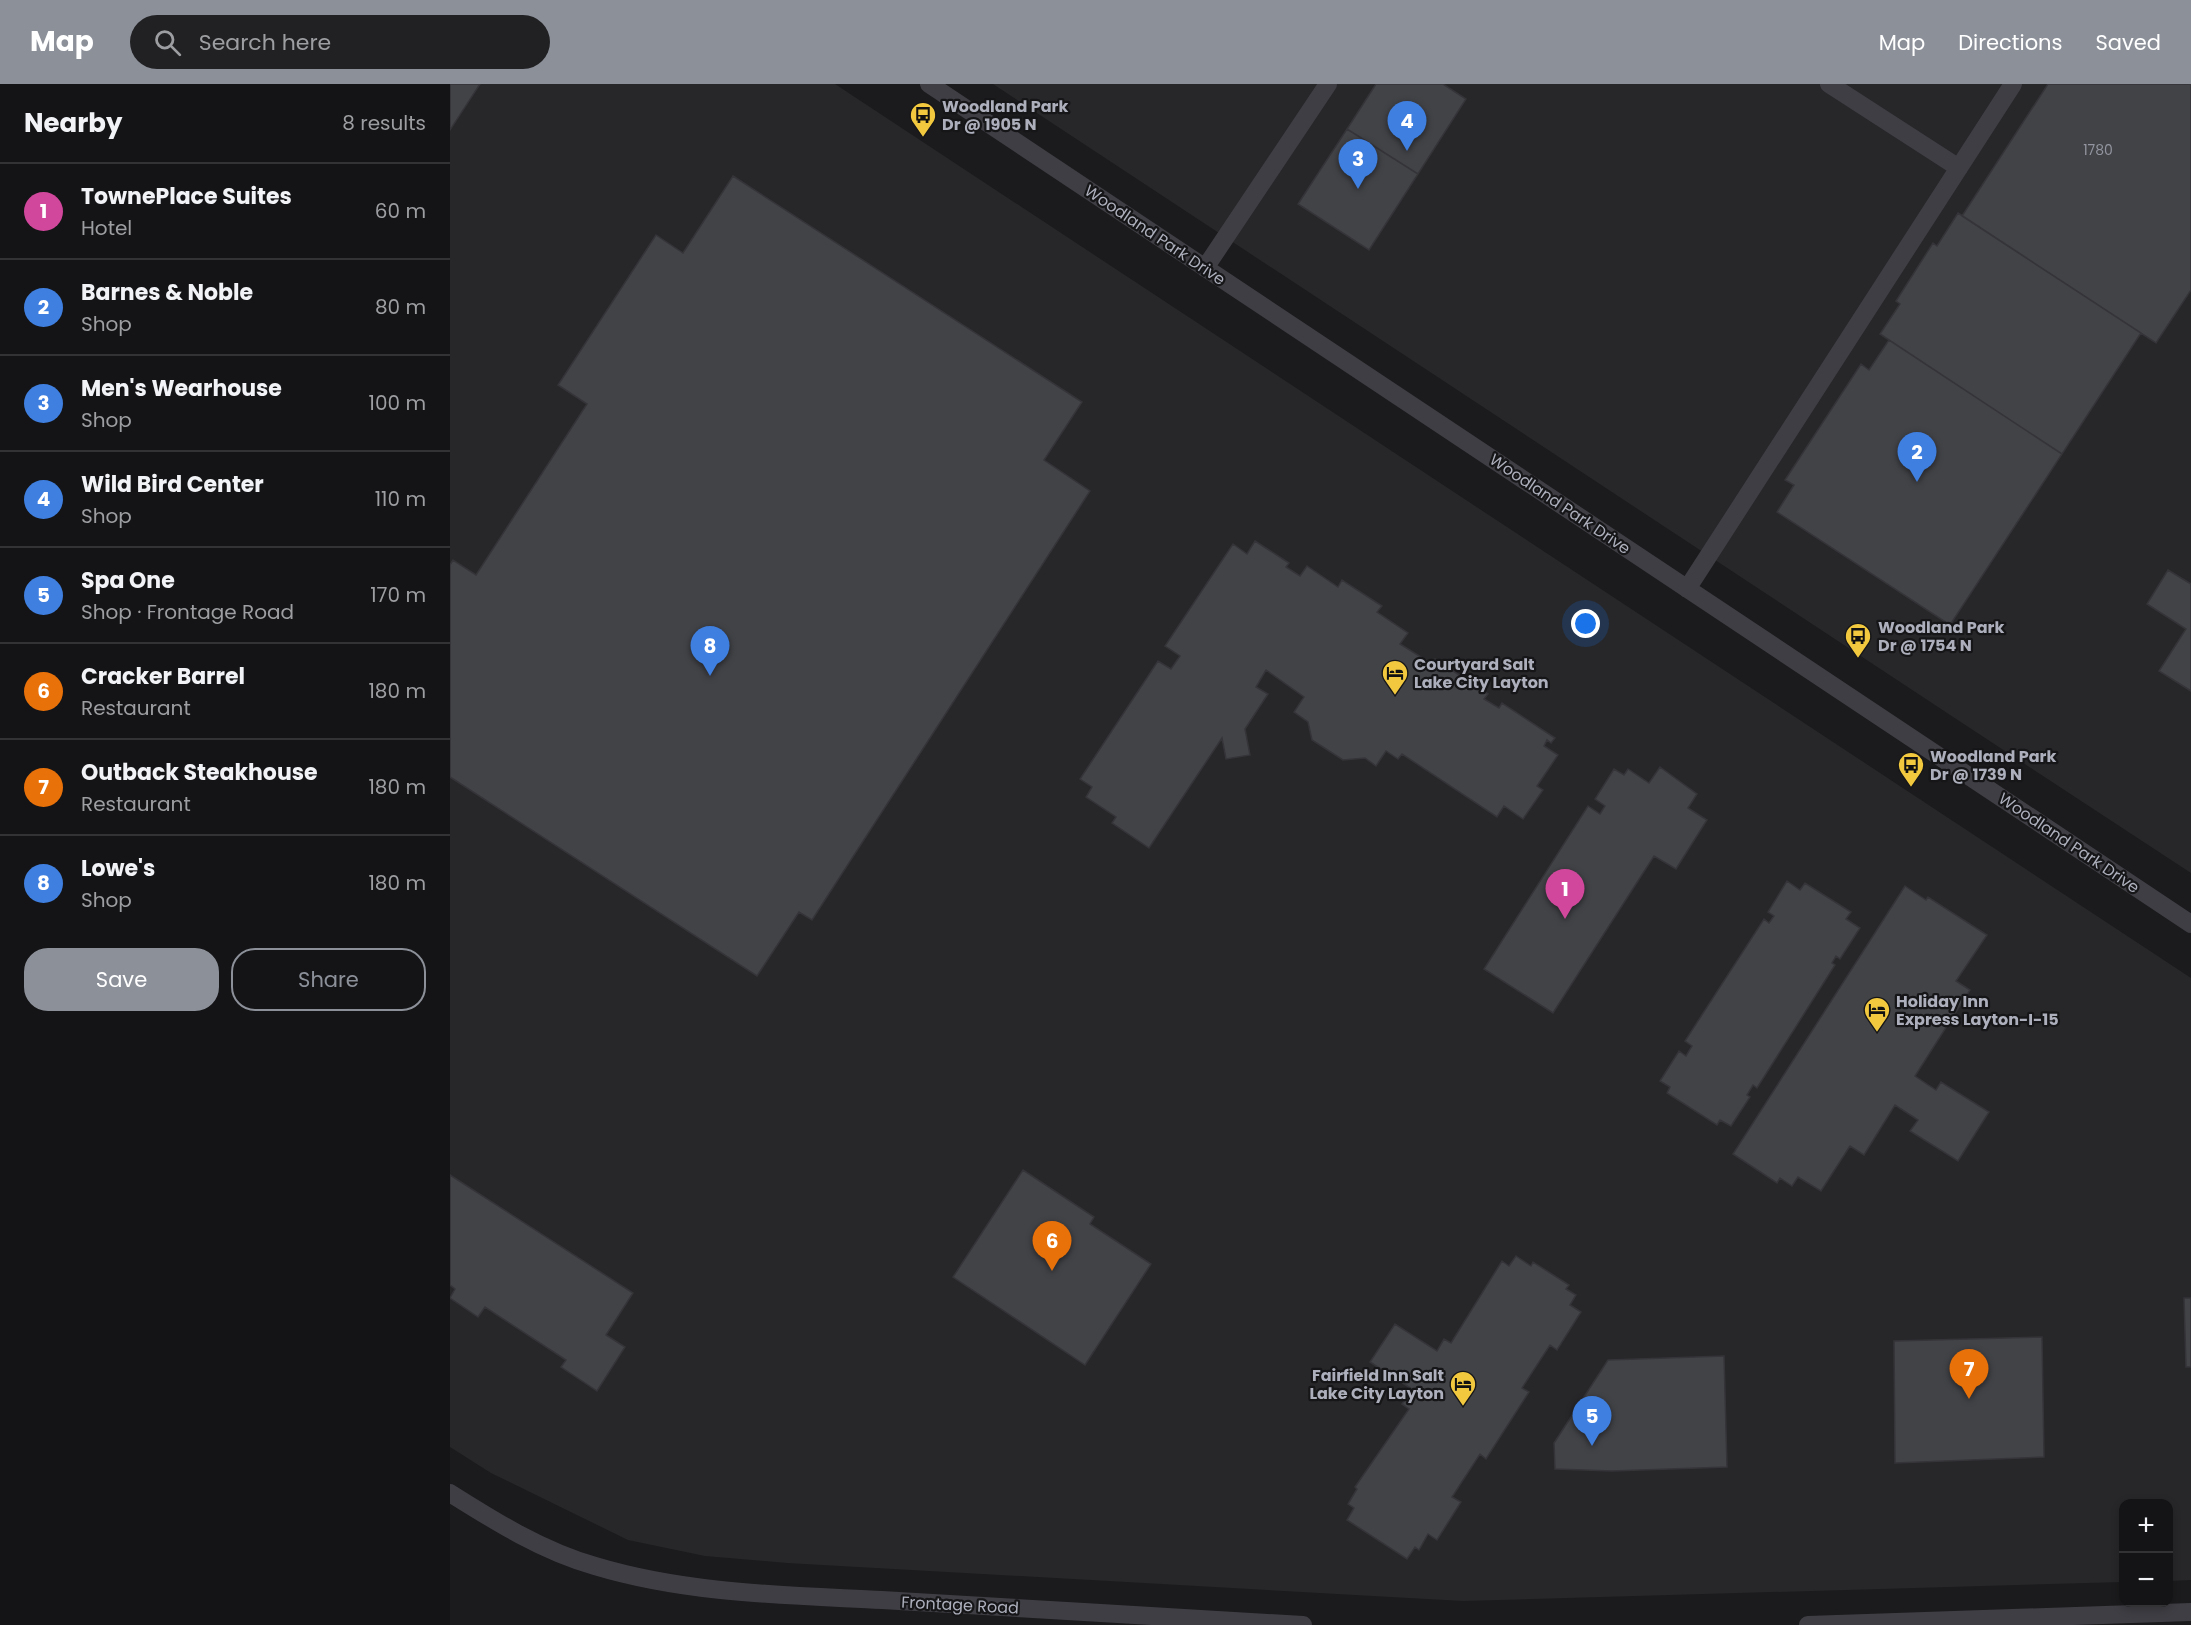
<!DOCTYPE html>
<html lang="en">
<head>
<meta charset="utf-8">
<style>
  :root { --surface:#141416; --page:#212123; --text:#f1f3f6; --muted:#9d9ea1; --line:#333335; --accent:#8c9099 }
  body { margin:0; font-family:Poppins,sans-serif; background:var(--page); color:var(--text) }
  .controls { position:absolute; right:18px; bottom:18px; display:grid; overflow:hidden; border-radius:12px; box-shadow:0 3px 9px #0003 }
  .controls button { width:54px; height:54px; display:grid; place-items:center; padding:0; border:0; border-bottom:2px solid var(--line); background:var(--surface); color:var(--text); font:30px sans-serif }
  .you { position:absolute; left:1136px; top:540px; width:21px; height:21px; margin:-15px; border:4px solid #fff; border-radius:50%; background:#1a73e8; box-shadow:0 0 0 9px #1a73e833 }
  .badge { display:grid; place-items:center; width:39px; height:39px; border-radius:50%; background:var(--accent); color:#fff; font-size:20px; font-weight:700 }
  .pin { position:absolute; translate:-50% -50px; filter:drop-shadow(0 2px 3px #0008) }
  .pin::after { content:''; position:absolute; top:32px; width:21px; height:18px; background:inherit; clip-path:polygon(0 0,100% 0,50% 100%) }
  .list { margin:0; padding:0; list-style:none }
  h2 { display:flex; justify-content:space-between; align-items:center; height:78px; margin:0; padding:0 24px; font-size:26px }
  h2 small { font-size:20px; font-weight:400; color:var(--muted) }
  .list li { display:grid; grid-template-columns:39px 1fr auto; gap:18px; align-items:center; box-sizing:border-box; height:96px; padding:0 24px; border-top:2px solid var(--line) }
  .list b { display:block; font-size:22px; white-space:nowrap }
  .list p { margin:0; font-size:20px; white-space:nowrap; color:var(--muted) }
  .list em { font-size:20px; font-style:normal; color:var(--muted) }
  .actions { display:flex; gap:12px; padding:18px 24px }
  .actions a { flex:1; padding:14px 0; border:2px solid var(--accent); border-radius:24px; text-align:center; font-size:21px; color:var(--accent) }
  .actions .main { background:var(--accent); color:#fff }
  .icon { flex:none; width:33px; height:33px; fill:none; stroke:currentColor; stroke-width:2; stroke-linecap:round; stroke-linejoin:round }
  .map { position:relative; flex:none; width:1741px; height:1541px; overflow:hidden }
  header { display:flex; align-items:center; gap:36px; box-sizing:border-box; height:84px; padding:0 30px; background:var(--accent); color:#fff }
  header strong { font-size:28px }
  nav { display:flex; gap:33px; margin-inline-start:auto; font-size:21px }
  .search { width:420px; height:54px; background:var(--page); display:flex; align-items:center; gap:15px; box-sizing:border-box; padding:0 21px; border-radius:33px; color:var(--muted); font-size:22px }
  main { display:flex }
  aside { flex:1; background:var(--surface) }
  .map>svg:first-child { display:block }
</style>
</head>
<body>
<header>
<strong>Map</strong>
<div class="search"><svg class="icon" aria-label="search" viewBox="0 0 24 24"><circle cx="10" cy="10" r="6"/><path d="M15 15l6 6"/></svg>Search here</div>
<nav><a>Map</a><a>Directions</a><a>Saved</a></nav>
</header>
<main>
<aside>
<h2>Nearby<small>8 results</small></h2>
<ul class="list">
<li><span class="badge" style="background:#d1479c">1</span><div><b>TownePlace Suites</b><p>Hotel</p></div><em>60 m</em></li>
<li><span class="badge" style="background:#3f7fe0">2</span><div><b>Barnes &amp; Noble</b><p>Shop</p></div><em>80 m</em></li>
<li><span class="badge" style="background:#3f7fe0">3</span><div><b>Men's Wearhouse</b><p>Shop</p></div><em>100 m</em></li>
<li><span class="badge" style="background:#3f7fe0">4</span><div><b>Wild Bird Center</b><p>Shop</p></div><em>110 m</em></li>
<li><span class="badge" style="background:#3f7fe0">5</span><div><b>Spa One</b><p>Shop · Frontage Road</p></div><em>170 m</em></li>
<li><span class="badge" style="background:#e8710a">6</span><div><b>Cracker Barrel</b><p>Restaurant</p></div><em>180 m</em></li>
<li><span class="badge" style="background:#e8710a">7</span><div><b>Outback Steakhouse</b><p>Restaurant</p></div><em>180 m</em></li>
<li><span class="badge" style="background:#3f7fe0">8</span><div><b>Lowe's</b><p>Shop</p></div><em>180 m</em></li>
</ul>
<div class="actions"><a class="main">Save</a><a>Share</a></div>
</aside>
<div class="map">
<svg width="1741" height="1541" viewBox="0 0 1741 1541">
  <rect width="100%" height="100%" fill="#1b1b1d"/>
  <path fill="#27272a" d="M 0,0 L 385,0 L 1741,894 L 1741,1496 L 1719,1497 L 1718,1420 L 1674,1420 L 1673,1498 L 1013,1517 L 337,1479 L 255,1472 L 178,1456 L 41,1389 L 0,1363 Z
    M 543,0 L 1741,0 L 1741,789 L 1526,648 Z"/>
  <path fill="#424347" stroke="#353539" stroke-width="1.5" d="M 0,0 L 30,0 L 0,46 Z
    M 926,0 L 993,0 L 1016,15 L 968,90 L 897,45 Z
    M 1598,0 L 1741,0 L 1741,206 L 1706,259 L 1512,132 Z
    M 897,45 L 968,90 L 919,166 L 848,120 Z
    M 283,92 L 632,318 L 594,376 L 640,407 L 362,836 L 349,828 L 307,892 L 0,693 L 0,481 L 3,476 L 26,491 L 137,320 L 108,301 L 206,151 L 233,169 Z
    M 1508,129 L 1691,249 L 1612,370 L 1430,250 L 1450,220 L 1446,217 L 1483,159 L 1487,162 Z
    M 1439,256 L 1612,370 L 1500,541 L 1327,428 L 1344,401 L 1335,396 L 1411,280 L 1419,286 Z
    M 805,457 L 839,479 L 836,483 L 850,492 L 857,482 L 888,503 L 892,496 L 932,522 L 927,528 L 958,549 L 950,560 L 982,580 L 985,575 L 1038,610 L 1034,615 L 1049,624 L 1052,619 L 1105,654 L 1101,659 L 1097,656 L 1094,662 L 1108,671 L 1087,702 L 1093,706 L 1073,735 L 1054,722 L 1047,733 L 952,670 L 948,675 L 936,667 L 926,682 L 915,674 L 893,676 L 862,656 L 858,638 L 844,628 L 854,613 L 816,586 L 806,603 L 818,610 L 795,645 L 800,671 L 776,675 L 772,654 L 699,764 L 662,739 L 666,733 L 636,713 L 642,703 L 630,695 L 708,577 L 721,585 L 730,572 L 715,562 L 783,460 L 797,470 Z
    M 1718,486 L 1741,500 L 1741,607 L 1709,587 L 1736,545 L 1697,520 Z
    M 1210,683 L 1247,710 L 1238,724 L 1257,736 L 1226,785 L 1204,772 L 1103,929 L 1034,885 L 1138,722 L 1150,730 L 1155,722 L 1145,715 L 1164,685 L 1174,691 L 1178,685 L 1199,699 Z
    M 1337,797 L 1350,806 L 1355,799 L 1401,828 L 1396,835 L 1410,844 L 1390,875 L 1386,872 L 1382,879 L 1385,881 L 1307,1004 L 1303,1001 L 1297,1011 L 1300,1013 L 1281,1042 L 1270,1036 L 1267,1041 L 1217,1009 L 1220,1003 L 1210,997 L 1229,967 L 1236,972 L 1242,962 L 1235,957 L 1314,835 L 1319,839 L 1324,832 L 1318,828 Z
    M 1455,802 L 1476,816 L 1478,813 L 1537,851 L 1506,897 L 1520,906 L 1465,992 L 1486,1006 L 1491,998 L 1539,1028 L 1508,1077 L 1460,1047 L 1468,1036 L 1445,1021 L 1414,1071 L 1400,1062 L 1371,1107 L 1348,1093 L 1342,1102 L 1330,1094 L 1327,1099 L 1283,1070 Z
    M 573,1086 L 644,1133 L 640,1140 L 701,1180 L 635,1281 L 503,1193 Z
    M 0,1091 L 183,1209 L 156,1251 L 175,1263 L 147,1307 L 111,1283 L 116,1276 L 35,1223 L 28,1233 L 0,1214 L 5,1205 L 0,1201 Z
    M 1066,1172 L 1081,1182 L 1083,1178 L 1119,1201 L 1116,1205 L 1126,1211 L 1120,1221 L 1131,1228 L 1107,1266 L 1100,1261 L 1072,1304 L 1079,1308 L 1036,1375 L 1030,1370 L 1002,1413 L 1011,1418 L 987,1456 L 978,1450 L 969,1466 L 965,1463 L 957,1475 L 897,1436 L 904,1424 L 898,1420 L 907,1405 L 905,1403 L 959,1325 L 952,1320 L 962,1305 L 920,1278 L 945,1240 L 987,1267 L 994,1255 L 1001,1259 L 1052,1177 L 1059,1182 Z
    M 1734,1214 L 1741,1214 L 1741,1283 L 1736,1283 Z
    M 1592,1253 L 1594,1373 L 1445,1379 L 1444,1257 Z
    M 1274,1272 L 1277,1383 L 1162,1387 L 1105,1385 L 1104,1359 L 1158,1276 Z"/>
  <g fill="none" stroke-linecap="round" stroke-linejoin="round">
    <path stroke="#3e3e44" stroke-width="18" d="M 479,0 L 1741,840
      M 1379,0 L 1509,84
      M 755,184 L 878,0
      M 1237,505 L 1563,0
      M 0,1409 C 46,1438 92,1467 145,1482 C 238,1510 336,1511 432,1516 C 572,1525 713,1532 853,1541
      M 1358,1541 L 1741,1528"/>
  </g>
  <defs>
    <g id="bus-pin" transform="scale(1.35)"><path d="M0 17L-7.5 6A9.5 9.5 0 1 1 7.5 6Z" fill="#f2c93e" stroke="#161618"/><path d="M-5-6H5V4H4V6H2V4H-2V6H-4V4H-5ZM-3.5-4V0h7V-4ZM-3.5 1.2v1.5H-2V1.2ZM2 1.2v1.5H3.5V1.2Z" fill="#111"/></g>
    <g id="hotel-pin" transform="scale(1.35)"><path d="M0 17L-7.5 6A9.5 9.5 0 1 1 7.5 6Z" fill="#f2c93e" stroke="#161618"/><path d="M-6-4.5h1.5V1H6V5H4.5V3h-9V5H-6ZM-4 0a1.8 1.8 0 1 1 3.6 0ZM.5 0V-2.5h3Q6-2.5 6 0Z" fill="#111"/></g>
  </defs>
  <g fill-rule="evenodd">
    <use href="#bus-pin" x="473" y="31"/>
    <use href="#bus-pin" x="1408" y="552"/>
    <use href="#hotel-pin" x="945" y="589"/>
    <use href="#bus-pin" x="1461" y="681"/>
    <use href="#hotel-pin" x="1427" y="926"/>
    <use href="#hotel-pin" x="1013" y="1300"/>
  </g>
  <g text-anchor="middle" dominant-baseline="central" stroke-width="4.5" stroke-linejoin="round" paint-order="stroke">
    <g font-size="14" fill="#92959f">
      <text x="1648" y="66">1780</text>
    </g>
    <g font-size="16" font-weight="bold" fill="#adb0bc" stroke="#161618" text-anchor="start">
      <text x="492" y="22">Woodland Park<tspan x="492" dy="18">Dr @ 1905 N</tspan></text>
      <text x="1428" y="543">Woodland Park<tspan x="1428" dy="18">Dr @ 1754 N</tspan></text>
      <text x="964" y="580">Courtyard Salt<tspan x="964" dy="18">Lake City Layton</tspan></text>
      <text x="1480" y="672">Woodland Park<tspan x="1480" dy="18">Dr @ 1739 N</tspan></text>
      <text x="1446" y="917">Holiday Inn<tspan x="1446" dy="18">Express Layton-I-15</tspan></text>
      <text x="994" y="1291" text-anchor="end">Fairfield Inn Salt<tspan x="994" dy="18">Lake City Layton</tspan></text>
    </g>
    <g font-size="16" fill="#adb0bc" stroke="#161618">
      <text transform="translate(705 151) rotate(34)">Woodland Park Drive</text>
      <text transform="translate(1110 420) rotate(34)">Woodland Park Drive</text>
      <text transform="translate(1619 759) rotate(34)">Woodland Park Drive</text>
      <text transform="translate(510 1521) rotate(3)">Frontage Road</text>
    </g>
  </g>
</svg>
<div class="controls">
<button>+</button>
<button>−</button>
</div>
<div class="you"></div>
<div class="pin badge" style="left:1115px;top:835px;background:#d1479c">1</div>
<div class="pin badge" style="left:1467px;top:398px;background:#3f7fe0">2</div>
<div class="pin badge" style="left:908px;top:105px;background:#3f7fe0">3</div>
<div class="pin badge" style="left:957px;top:67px;background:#3f7fe0">4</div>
<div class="pin badge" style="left:1142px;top:1362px;background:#3f7fe0">5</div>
<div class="pin badge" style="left:602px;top:1187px;background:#e8710a">6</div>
<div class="pin badge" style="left:1519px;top:1315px;background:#e8710a">7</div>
<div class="pin badge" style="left:260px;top:592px;background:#3f7fe0">8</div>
</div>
</main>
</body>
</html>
